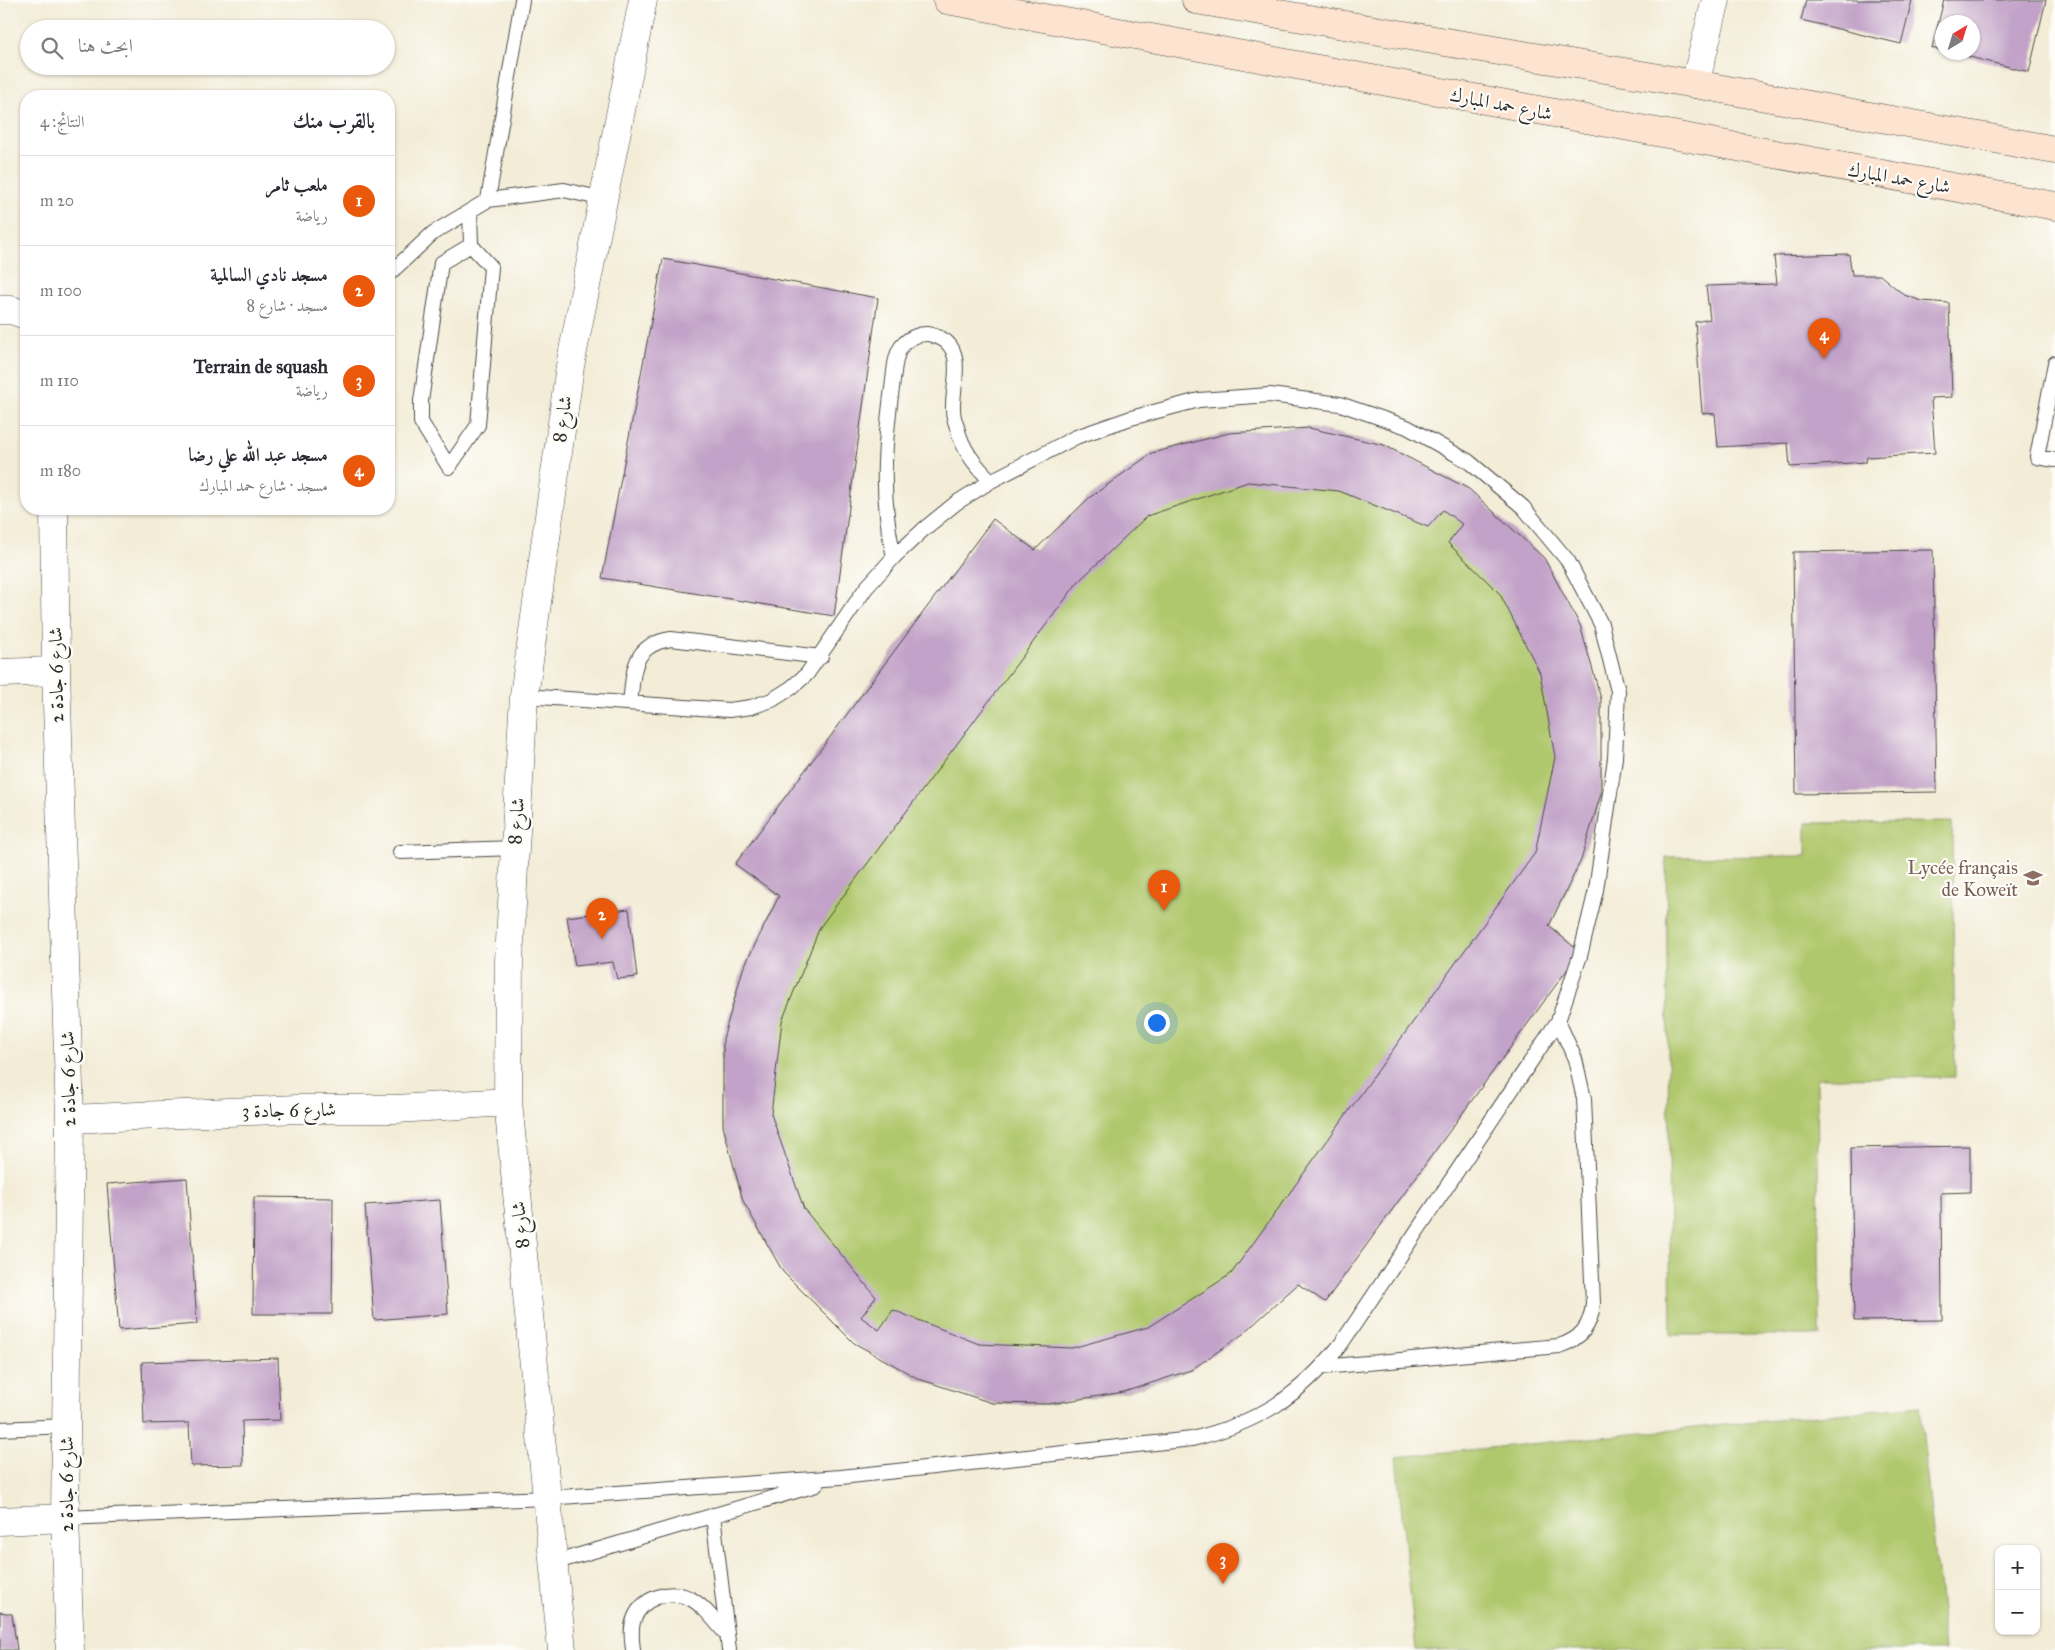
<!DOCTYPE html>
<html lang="ar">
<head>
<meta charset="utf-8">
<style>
  :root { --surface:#fff; --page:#f7f7f7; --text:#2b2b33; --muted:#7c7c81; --line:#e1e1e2; --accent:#ea580c }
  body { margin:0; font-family:"IM FELL Great Primer",Amiri,serif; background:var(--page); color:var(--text); direction:rtl }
  .controls { position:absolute; right:15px; bottom:15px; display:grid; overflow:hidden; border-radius:10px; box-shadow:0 1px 4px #0004 }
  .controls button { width:45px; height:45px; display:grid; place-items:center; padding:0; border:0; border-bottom:1px solid var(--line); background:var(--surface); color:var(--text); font:25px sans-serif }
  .compass { position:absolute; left:1935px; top:15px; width:45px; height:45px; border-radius:50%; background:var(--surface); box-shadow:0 1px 4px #0004; rotate:38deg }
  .you { position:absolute; left:1156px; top:1022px; width:18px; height:18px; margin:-12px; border:4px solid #fff; border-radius:50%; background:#1a73e8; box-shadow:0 0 0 8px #1a73e833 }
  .badge { display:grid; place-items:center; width:32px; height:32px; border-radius:50%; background:var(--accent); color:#fff; font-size:16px; font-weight:700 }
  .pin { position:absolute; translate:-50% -41px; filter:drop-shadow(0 1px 2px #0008) }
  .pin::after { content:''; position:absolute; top:26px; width:18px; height:15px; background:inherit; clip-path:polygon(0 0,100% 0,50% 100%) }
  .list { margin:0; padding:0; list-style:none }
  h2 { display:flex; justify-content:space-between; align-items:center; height:65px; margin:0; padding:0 20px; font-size:21px }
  h2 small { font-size:16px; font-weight:400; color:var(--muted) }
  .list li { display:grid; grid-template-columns:32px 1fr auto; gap:15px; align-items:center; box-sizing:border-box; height:90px; padding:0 20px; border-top:1px solid var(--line) }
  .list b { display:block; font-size:19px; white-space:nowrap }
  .list p { margin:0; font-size:16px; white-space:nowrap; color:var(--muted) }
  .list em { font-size:16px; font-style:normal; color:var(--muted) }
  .icon { flex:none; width:28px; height:28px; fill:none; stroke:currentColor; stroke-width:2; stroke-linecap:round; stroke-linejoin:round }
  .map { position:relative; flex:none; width:2055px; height:1650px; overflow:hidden; direction:ltr }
  .search { position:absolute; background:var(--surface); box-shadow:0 1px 4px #0004; left:20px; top:20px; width:375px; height:55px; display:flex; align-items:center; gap:12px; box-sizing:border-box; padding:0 18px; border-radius:28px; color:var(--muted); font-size:19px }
  .panel { position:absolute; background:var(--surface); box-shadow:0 1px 4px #0004; left:20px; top:90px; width:375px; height:425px; border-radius:20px; direction:rtl }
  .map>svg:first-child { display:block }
</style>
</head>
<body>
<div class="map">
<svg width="2055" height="1650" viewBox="0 0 2055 1650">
  <rect width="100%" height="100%" fill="#fdfcf7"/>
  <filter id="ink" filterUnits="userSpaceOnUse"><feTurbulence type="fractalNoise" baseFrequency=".02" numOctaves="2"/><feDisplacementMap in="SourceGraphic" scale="10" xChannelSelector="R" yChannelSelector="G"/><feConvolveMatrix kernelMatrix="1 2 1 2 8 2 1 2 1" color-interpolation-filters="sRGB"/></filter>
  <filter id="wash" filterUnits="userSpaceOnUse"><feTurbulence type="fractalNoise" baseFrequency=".0096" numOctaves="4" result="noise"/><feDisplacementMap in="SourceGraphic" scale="20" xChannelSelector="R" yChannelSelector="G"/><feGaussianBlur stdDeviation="1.12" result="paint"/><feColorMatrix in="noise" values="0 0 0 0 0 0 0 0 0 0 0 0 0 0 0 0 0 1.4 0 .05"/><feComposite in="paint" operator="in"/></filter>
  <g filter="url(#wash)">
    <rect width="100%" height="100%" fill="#f3ecd7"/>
    <path fill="#b0c86d" stroke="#6e7a4c" d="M 1309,428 L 1384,445 L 1469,489 L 1601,699 L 1601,794 L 1581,860 L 1549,926 L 1580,952 L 1298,1284 L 1191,1370 L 1124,1392 L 1049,1404 L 992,1403 L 919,1379 L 854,1343 L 783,1272 L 743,1201 L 723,1126 L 723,1039 L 743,969 L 779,896 L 735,864 L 993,519 L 1035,550 L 1089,498 L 1152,453 L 1229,433 Z
      M 1952,822 L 1955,1077 L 1817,1078 L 1820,1335 L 1671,1335 L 1666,857 L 1806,856 L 1806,823 Z
      M 1920,1406 L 1945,1650 L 1416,1650 L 1396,1457 Z"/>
    <g id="blocks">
      <path fill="#c2a2c8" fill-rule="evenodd" d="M 1806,0 L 1912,0 L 1901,44 L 1801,20 Z
        M 1944,0 L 2046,0 L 2029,72 L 1954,53 L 1972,52 L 1972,22 L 1942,22 L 1942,51 L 1932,48 Z
        M 1849,254 L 1852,275 L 1880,275 L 1904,295 L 1922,301 L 1949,303 L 1952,397 L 1931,398 L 1935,453 L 1867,457 L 1866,462 L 1790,467 L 1788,443 L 1718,447 L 1715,414 L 1702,413 L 1695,322 L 1710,319 L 1706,286 L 1777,284 L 1774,256 Z
        M 663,259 L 878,298 L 834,616 L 602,578 Z
        M 1309,428 L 1384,445 L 1469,489 L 1544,558 L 1580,625 L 1601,699 L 1601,794 L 1581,860 L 1549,926 L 1580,952 L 1325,1302 L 1298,1284 L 1243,1334 L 1191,1370 L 1124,1392 L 1049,1404 L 992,1403 L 919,1379 L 854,1343 L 783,1272 L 743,1201 L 723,1126 L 723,1039 L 743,969 L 779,896 L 735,864 L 993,519 L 1035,550 L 1089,498 L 1152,453 L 1229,433 ZM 1248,482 L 1339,491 L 1428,527 L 1443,510 L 1462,524 L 1448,543 L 1500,594 L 1540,673 L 1555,757 L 1535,853 L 1231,1274 L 1148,1327 L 1072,1348 L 979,1344 L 893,1310 L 879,1330 L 861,1317 L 876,1297 L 804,1209 L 771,1114 L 782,1021 L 820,927 L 1078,582 L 1147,516 Z
        M 1933,550 L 1937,792 L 1796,794 L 1793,552 Z
        M 629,909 L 637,977 L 617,979 L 613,962 L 575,966 L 567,917 Z
        M 1970,1146 L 1970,1192 L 1941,1193 L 1942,1320 L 1854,1321 L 1851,1148 Z
        M 187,1178 L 197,1324 L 119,1330 L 107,1184 Z
        M 254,1197 L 333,1198 L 332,1314 L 253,1314 Z
        M 440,1200 L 448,1314 L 374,1320 L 365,1205 Z
        M 278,1358 L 280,1420 L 242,1421 L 243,1465 L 191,1466 L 189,1423 L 144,1424 L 142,1362 Z
        M 0,1612 L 12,1614 L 17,1650 L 0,1650 Z"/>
    </g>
  </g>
  <g filter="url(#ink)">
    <use href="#blocks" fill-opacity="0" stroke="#494845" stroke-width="1"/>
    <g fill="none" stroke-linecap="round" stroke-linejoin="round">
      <g stroke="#494845" stroke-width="16">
        <path id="service" d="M 488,200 L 522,0
          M 470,211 L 471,245 L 491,267 L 478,425 L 449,467 L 421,422 L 421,401 L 441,263 L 471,245
          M 389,274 L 433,233 L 488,200 L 564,190 L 603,199
          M 2055,363 L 2037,457 L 2055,460
          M 894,557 C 880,495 884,449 892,388 C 894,376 894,357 901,347 C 907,339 917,334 927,334 C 931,334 934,336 938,337 C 967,348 952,386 953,409 C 953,415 955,422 957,427 C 962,449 975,465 991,481
          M 630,703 C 634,670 632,645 671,639 L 821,657
          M 400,852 L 515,848
          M 1322,1367 L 1559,1346 C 1581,1339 1591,1326 1593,1303 L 1584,1099 L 1575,1059 L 1558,1021
          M 0,1429 L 66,1426
          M 713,1515 L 729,1650
          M 65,1518 L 547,1498 L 841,1477 L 1192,1439 C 1258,1423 1300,1396 1341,1344 L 1558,1021 L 1580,956 L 1596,890 L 1615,758 L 1618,691 L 1601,624 L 1568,561 L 1523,507 L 1468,461 L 1407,427 L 1340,404 L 1270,395 L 1199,400 L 1131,418 L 1076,437 L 991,481 L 956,503 L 924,529 L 894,557 L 866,588 L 807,674 L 791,688 L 772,700 L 751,707 L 729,710 L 524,696
          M 553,1563 L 816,1485
          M 633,1650 C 632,1640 630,1629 634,1619 C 642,1598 668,1589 689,1598 C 704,1605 716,1623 727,1635"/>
      </g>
      <g stroke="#494845" stroke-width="29">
        <path id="minor" d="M 1695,84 L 1716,0
          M 0,310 L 11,310 L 26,315
          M 54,509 L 56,671 L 70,1119 L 65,1518 L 70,1650
          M 0,673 L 56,671
          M 70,1119 L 297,1109 L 396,1109 L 508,1102
          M 0,1521 L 65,1518
          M 562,1650 L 508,1102 L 509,960 L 515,848 L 524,696 L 570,366 L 643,0"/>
      </g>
      <g stroke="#494845" stroke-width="29">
        <path id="secondary" d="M 947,0 L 2055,206
          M 1196,0 L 1695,84 L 2055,150"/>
      </g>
      <use href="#service" stroke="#fff" stroke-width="14"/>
      <use href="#minor" stroke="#fff" stroke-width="28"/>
      <use href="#secondary" stroke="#fde4d0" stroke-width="28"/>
    </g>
  </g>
  <defs>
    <g id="school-bare" transform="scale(1.5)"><path d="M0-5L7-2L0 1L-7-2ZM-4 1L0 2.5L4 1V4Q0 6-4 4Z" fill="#8d6e63" stroke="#fdfcf7" stroke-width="2.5" paint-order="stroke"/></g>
  </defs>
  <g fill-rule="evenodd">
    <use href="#school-bare" x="2033" y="878"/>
  </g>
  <g text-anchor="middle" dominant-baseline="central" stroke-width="4.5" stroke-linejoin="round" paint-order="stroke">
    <g font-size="19" fill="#2b2b2b" stroke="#fdfcf7">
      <text transform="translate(1501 104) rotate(11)">شارع حمد المبارك</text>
      <text transform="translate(1899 178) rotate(10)">شارع حمد المبارك</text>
      <text transform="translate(562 419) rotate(-82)">شارع 8</text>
      <text transform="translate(56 675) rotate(-91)">شارع 6 جادة 2</text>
      <text transform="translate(516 821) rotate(-86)">شارع 8</text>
      <text transform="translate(68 1079) rotate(-91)">شارع 6 جادة 2</text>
      <text transform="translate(289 1110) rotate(-1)">شارع 6 جادة 3</text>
      <text transform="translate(520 1225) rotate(-96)">شارع 8</text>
      <text transform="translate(66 1484) rotate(-90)">شارع 6 جادة 2</text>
    </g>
    <g font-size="19" fill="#785e54" stroke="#fdfcf7" text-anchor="end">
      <text x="2018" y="867">Lycée français<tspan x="2018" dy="22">de Koweït</tspan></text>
    </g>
  </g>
</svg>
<div class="controls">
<button>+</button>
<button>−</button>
</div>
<svg class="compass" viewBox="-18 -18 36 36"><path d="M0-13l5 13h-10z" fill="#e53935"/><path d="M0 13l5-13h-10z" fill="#7c7c81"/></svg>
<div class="you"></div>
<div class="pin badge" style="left:1164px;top:911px">1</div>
<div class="pin badge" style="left:602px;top:939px">2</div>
<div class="pin badge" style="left:1223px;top:1584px">3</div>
<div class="pin badge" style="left:1824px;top:359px">4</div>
<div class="search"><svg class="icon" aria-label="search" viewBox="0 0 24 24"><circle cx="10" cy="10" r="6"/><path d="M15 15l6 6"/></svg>ابحث هنا</div>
<section class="panel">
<h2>بالقرب منك<small>النتائج: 4</small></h2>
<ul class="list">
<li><span class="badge">1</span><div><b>ملعب ثامر</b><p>رياضة</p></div><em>20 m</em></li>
<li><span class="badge">2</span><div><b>مسجد نادي السالمية</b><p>مسجد · شارع 8</p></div><em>100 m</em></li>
<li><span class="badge">3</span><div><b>Terrain de squash</b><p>رياضة</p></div><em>110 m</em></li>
<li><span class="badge">4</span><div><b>مسجد عبد الله علي رضا</b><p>مسجد · شارع حمد المبارك</p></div><em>180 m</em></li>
</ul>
</section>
</div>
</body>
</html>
